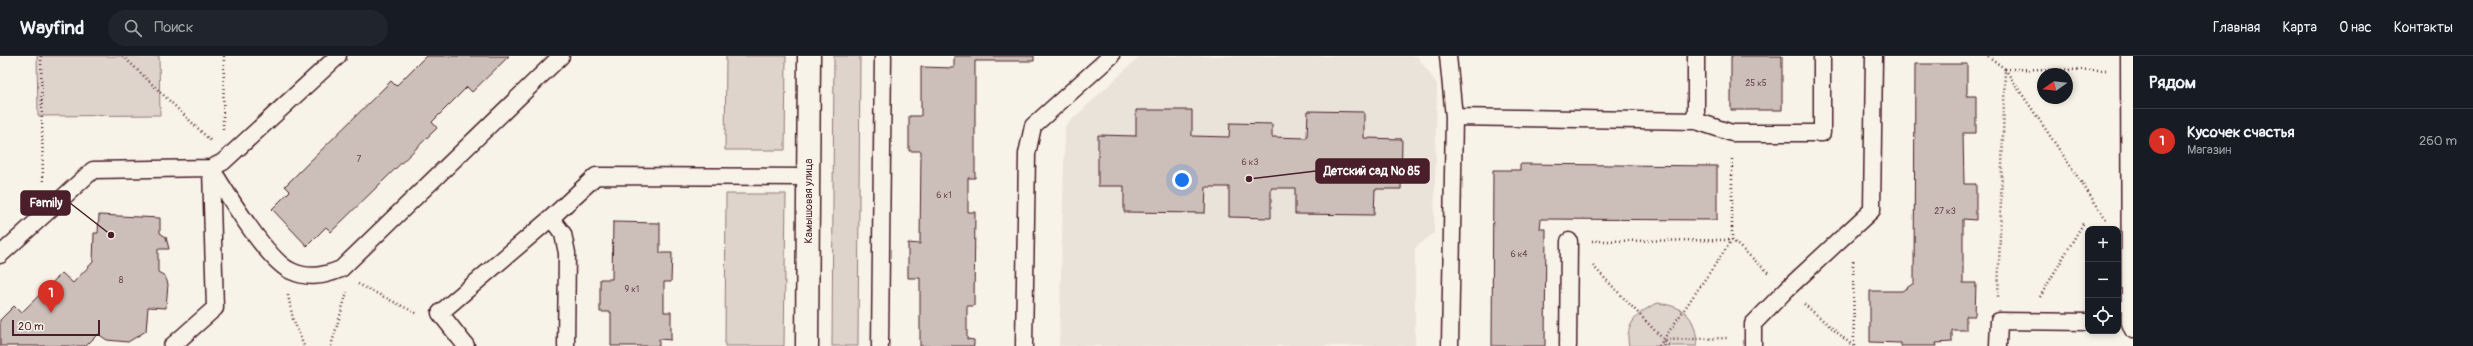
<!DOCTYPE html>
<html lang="ru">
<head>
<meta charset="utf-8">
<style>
  :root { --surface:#171b24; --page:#20242c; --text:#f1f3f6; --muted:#9ea1a6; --line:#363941; --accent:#d93025 }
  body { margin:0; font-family:Pangolin,sans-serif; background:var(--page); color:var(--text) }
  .controls { position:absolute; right:12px; bottom:12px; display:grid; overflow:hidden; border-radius:8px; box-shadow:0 2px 6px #0003 }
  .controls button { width:36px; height:36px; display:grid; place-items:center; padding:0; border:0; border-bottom:1px solid var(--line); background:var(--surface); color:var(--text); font:20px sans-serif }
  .compass { position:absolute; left:2037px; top:12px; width:36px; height:36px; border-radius:50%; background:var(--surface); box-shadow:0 2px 6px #0003; rotate:256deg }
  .scale { position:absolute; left:12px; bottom:10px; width:88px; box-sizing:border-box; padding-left:4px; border:2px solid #4a1f2b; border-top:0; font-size:11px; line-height:14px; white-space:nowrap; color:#4a1f2b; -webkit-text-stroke:3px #f7f3e8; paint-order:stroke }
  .you { position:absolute; left:1182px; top:124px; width:14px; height:14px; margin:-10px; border:3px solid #fff; border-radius:50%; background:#1a73e8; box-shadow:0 0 0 6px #1a73e833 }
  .badge { display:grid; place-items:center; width:26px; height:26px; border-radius:50%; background:var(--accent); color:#fff; font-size:13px; font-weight:700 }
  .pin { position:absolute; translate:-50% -33px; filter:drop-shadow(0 1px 2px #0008) }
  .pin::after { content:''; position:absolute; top:21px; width:14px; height:12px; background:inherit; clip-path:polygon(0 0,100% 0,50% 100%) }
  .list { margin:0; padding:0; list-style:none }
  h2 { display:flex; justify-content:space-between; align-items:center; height:52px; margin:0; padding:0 16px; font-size:17px }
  h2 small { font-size:13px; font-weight:400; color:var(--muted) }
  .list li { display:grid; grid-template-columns:26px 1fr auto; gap:12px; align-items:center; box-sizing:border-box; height:64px; padding:0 16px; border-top:1px solid var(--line) }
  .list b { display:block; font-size:15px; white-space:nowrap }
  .list p { margin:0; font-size:13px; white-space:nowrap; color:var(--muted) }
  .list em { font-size:13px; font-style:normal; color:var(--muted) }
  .icon { flex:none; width:22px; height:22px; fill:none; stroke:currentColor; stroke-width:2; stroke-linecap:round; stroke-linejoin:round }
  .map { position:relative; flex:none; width:2133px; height:290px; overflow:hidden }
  header { display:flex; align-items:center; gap:24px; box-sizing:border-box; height:56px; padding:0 20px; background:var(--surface); border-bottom:1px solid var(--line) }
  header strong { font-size:19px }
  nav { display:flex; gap:22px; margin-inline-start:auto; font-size:14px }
  .search { width:280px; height:36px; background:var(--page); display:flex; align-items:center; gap:10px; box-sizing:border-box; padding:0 14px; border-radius:22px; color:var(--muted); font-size:15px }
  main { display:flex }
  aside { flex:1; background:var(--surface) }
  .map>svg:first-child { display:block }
</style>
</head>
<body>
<header>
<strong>Wayfind</strong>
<div class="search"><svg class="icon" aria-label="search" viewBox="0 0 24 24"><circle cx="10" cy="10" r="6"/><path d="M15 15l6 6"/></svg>Поиск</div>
<nav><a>Главная</a><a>Карта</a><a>О нас</a><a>Контакты</a></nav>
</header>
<main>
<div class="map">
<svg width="2133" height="290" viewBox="0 0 2133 290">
  <rect width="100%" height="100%" fill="#f7f3e8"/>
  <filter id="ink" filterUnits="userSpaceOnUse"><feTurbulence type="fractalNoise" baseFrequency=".025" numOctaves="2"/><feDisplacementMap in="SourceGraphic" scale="8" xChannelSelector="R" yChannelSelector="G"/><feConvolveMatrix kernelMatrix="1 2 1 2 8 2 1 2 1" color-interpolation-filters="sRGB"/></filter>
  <g filter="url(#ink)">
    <path fill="#eae3da" d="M 1140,0 L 1417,0 L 1437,28 L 1434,177 L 1415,192 L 1415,290 L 1059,290 L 1065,70 Z"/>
    <path fill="#ded4cc" stroke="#947a7c" d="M 37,0 L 159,0 L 160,59 L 38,60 Z
      M 726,0 L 786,0 L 785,94 L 725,94 Z
      M 834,0 L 860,0 L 858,290 L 832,290 Z
      M 726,138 L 786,138 L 784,290 L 725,290 Z
      M 1658,247 C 1686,251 1696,261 1697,290 L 1629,290 C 1624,268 1639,255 1658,247 Z"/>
    <path fill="#ccbfb9" stroke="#4a1f2b" d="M 426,0 L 509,0 L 472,36 L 467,31 L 432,66 L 437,72 L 331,176 L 326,171 L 307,190 L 272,153 L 290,135 L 285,130 L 391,25 L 396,30 Z
      M 954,0 L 1034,0 L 1034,5 L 975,5 L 975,122 L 968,122 L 968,156 L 975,156 L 974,250 L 967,250 L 967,283 L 974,284 L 974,290 L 920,290 L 920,222 L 908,222 L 908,187 L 920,188 L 921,95 L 909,95 L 909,60 L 921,60 L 921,11 L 954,12 Z
      M 1731,0 L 1782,0 L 1782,54 L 1731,54 Z
      M 1915,8 L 1967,8 L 1967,40 L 1976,40 L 1976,77 L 1963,77 L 1964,128 L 1976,128 L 1976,164 L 1963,163 L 1963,227 L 1976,227 L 1975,260 L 1966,260 L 1966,274 L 1952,274 L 1952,286 L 1936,287 L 1937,290 L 1901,290 L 1901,287 L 1870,286 L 1870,235 L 1902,235 L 1914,227 Z
      M 1136,54 L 1192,54 L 1192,80 L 1229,81 L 1230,67 L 1272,68 L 1272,81 L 1307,82 L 1308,55 L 1364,56 L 1364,82 L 1402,83 L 1401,133 L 1375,133 L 1374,159 L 1295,158 L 1295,132 L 1271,132 L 1271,162 L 1229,161 L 1229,131 L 1206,131 L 1205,157 L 1124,156 L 1124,130 L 1098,130 L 1098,79 L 1136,80 Z
      M 1520,108 L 1717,110 L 1717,164 L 1541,163 L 1540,173 L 1546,173 L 1545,290 L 1492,290 L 1493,114 L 1520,114 Z
      M 99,159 L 160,162 L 160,177 L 166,181 L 169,193 L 158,193 L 158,216 L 165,220 L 168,228 L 166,252 L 148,251 L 146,275 L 128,286 L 107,284 L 98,278 L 86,290 L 0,290 L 0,264 L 14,250 L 21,257 L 62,217 L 73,227 L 93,206 L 94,177 L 98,177 Z
      M 613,166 L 660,167 L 660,197 L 672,197 L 671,226 L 664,226 L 664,256 L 671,256 L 671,284 L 659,283 L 659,290 L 611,290 L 611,256 L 600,256 L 600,223 L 612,223 Z"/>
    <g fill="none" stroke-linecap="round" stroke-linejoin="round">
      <g stroke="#4a1f2b" stroke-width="19">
        <path id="lane" d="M 338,0 L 223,106 L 211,112 C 226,136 267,205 291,215 C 308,223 324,220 341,213 L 561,0
          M 1448,0 L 1454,61 L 1696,65 L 1732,77 L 1822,77 L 1822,0
          M 2129,0 L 2130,267 L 2133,274
          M 1696,65 L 1696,0
          M 551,162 L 563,178 L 567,197 L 566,290
          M 0,199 L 93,114 L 211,112 L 215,252 L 172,290
          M 466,290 L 440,257 L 551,162 L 596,120 L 808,121
          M 880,290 L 883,0
          M 1024,290 L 1027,98 L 1033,70 L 1111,0
          M 1450,290 L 1454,61
          M 1568,290 L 1569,185
          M 1753,290 L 1753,268 L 1787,233 L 1872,154 L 1874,0
          M 1998,290 L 1999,265 L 2088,266"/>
      </g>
      <g stroke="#4a1f2b" stroke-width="25">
        <path id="secondary" d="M 807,290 L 809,0"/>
      </g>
      <path stroke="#4a1f2b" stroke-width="2.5" stroke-dasharray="1 3" stroke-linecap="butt" d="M 41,0 L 43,127
        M 123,0 L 211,85
        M 1988,0 L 2005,13 L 1998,242
        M 2005,13 L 2106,163
        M 2005,13 L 2106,14
        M 223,73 L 224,0
        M 1592,185 L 1732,184 L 1732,100
        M 1853,205 L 1854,290
        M 1593,210 L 1664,284 L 1729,282
        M 358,228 L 418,258
        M 288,239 L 293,263 L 304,290
        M 2040,241 L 2084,166
        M 1804,248 L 1853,290
        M 331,290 L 347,236
        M 1659,290 L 1732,184 L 1770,218
        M 1664,290 L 1664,284 L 1670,290"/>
      <use href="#lane" stroke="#f7f3e8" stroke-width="16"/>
      <use href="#secondary" stroke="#f7f3e8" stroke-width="22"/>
    </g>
  </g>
  <g text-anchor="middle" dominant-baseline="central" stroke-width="4" stroke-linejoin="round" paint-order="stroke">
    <g font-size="9" fill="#6a474e">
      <text x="1756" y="27">25 к5</text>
      <text x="359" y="103">7</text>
      <text x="1250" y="106">6 к3</text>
      <text x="944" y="139">6 к1</text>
      <text x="1945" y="155">27 к3</text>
      <text x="1519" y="198">6 к4</text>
      <text x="121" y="224">8</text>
      <text x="632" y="233">9 к1</text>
    </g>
    <g font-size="11" fill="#4a1f2b" stroke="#f7f3e8">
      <text transform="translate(808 145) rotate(-90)">Камышовая улица</text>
    </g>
  </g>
  <path fill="none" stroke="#4a1f2b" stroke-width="1.5" d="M1249 123L1316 115M111 179L70 147"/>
  <g fill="#4a1f2b" stroke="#f7f3e8" stroke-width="1.5">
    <circle cx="1249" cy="123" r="4"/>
    <circle cx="111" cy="179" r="4"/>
  </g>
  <g fill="#4a1f2b" stroke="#4a1f2b" stroke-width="1.5">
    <rect x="1316" y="103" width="113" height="24" rx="4"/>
    <rect x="21" y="135" width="49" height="24" rx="4"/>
  </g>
  <g font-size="12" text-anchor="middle" font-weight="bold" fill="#fff">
    <text x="1372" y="119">Детский сад № 85</text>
    <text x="46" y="151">Family</text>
  </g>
</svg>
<div class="controls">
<button>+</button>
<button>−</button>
<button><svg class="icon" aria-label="locate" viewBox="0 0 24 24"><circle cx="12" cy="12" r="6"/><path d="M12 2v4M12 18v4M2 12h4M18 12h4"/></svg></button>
</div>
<svg class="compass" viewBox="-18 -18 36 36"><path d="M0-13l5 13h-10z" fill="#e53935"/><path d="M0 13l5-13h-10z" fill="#9ea1a6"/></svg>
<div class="scale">20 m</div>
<div class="you"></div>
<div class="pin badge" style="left:51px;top:257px">1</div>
</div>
<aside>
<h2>Рядом<small></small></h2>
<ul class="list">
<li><span class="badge">1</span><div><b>Кусочек счастья</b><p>Магазин</p></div><em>260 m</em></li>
</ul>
</aside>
</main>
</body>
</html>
